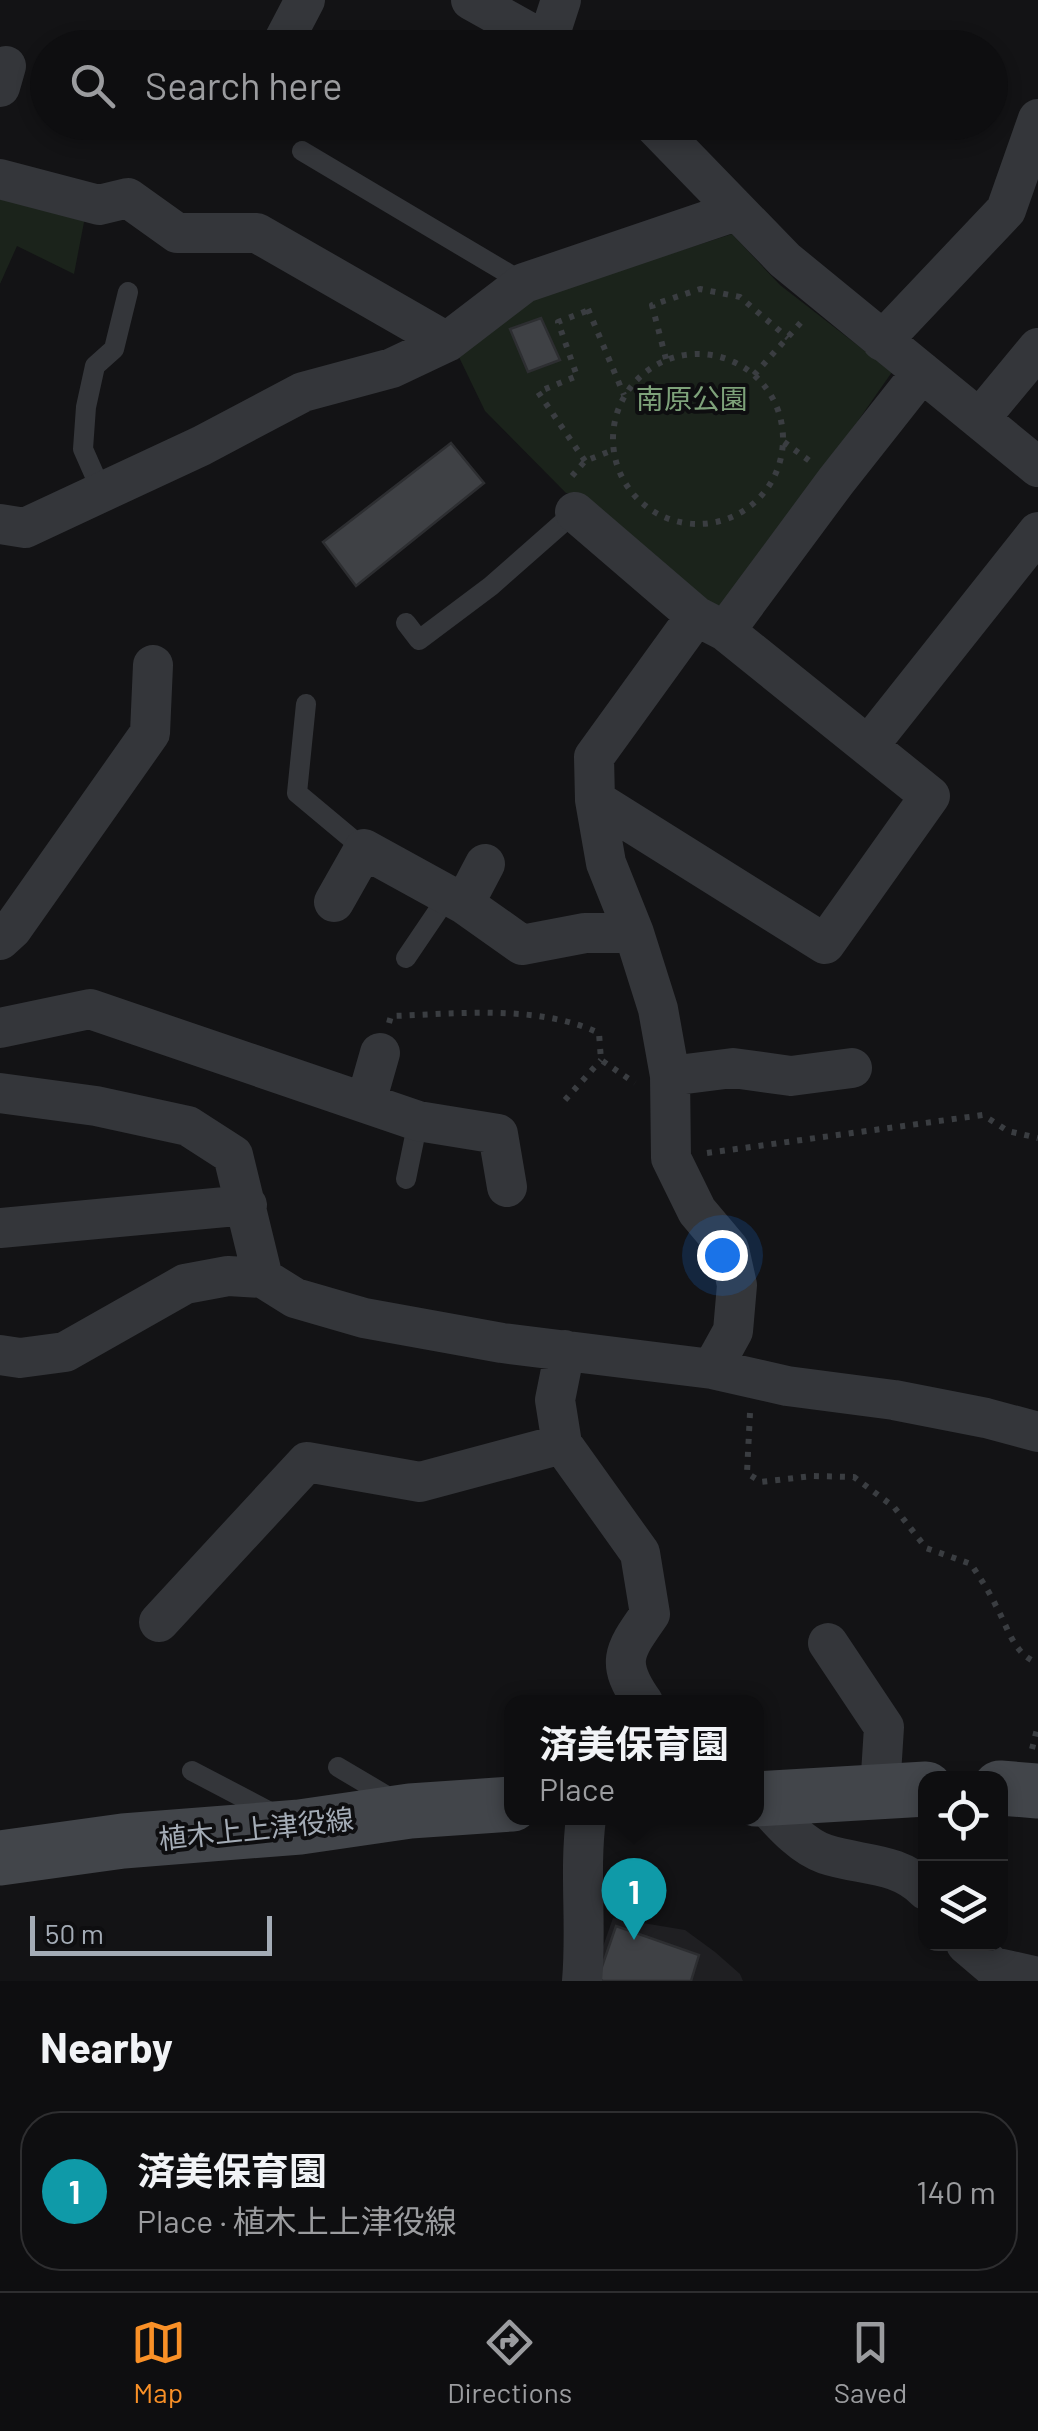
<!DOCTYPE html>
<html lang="en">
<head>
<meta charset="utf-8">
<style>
  :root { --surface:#0e0e10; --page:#171719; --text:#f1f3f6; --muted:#9b9c9f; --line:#2e2e30; --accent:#f99027 }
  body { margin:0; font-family:Barlow,"Noto Sans JP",sans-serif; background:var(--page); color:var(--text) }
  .controls { position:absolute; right:30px; bottom:30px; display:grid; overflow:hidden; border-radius:20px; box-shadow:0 5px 15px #0003 }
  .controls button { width:90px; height:90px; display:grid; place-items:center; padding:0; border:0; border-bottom:2px solid var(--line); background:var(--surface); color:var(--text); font:50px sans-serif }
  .scale { position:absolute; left:30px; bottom:25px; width:242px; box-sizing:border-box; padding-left:10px; border:5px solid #a4acb6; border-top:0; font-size:28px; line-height:35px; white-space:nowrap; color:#a4acb6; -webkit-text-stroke:8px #0e0e10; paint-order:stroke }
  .you { position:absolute; left:722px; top:1255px; width:35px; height:35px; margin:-25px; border:8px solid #fff; border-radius:50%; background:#1a73e8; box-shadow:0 0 0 15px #1a73e833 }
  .badge { display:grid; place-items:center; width:65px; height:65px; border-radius:50%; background:var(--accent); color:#fff; font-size:32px; font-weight:700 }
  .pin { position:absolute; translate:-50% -82px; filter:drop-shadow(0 2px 5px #0008) }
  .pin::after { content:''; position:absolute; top:52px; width:35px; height:30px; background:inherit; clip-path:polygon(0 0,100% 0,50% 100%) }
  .popup { position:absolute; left:504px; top:1695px; width:260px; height:130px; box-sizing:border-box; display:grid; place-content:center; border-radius:20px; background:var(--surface); filter:drop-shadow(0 2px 8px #0005); font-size:32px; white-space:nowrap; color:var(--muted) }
  .popup b { font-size:38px; color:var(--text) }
  .popup::after { content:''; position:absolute; left:50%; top:100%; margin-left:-20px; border:20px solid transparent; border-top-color:var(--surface) }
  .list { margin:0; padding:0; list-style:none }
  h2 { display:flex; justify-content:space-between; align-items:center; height:130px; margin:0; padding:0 40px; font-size:42px }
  h2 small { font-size:32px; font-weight:400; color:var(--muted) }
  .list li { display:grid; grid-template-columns:65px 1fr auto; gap:30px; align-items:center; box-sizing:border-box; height:160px; margin:0 20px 20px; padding:0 20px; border:2px solid var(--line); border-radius:40px }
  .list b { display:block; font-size:38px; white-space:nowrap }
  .list p { margin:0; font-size:32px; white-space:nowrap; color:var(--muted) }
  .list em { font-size:32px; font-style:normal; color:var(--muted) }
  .icon { flex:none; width:55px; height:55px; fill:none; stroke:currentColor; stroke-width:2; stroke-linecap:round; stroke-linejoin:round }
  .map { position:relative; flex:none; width:1038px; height:1981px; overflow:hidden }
  .search { position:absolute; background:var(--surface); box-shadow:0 5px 15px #0003; left:30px; right:30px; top:30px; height:110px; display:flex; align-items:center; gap:25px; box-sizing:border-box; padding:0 35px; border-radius:55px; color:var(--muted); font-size:38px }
  .sheet { height:310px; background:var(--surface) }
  nav { display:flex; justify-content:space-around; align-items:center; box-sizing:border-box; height:140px; border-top:2px solid var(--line); background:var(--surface); font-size:28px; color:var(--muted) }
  nav a { display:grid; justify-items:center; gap:5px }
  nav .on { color:var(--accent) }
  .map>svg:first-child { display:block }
</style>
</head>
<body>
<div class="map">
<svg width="1038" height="1981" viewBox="0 0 1038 1981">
  <rect width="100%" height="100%" fill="#131315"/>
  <path fill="#1f1f22" d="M 613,1918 L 685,1930 L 715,1952 L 740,1974 L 743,1981 L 591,1981 Z"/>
  <path fill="#1b231b" d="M 0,191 L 85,217 L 74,274 L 17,246 L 0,284 Z
    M 732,234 L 780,285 L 892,372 L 726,610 L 708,606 L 589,499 L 566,493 L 485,411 L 457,353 L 524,301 Z"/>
  <path fill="#3f4145" stroke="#2d2e31" stroke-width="2.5" d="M 541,318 L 560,360 L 528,372 L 510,329 Z
    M 451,443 L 484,483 L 356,586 L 323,542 Z
    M 616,1926 L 699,1955 L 691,1981 L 603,1981 L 598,1978 Z"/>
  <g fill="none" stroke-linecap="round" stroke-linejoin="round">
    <path stroke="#3a3d41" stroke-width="6" stroke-dasharray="5 8" stroke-linecap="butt" d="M 588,309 L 624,395
      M613 439a85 85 0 1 1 170 0a85 85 0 1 1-170 0Z
      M 666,359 L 652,305 L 700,289 L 740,297 L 788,338
      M 754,375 L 803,320
      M 784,442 L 811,462
      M 585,461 L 538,392 L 577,376 L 558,322 L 589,310
      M 572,476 L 585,461 L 613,450
      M 389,1023 L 391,1016 C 458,1014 537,1004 599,1033 L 601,1060 L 635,1083
      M 565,1100 L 601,1060
      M 707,1153 L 983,1115 L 1008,1131 L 1038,1138
      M 750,1413 L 747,1473 L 761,1482 L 812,1476 L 854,1477 L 894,1507 L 926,1548 L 971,1564 C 980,1578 989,1591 996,1606 C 1008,1627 1013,1654 1038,1663
      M 1032,1749 L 1038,1725"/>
    <path stroke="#34363a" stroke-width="20" d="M 302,151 L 524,283
      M 102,492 L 83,449 L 86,407 L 95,366 L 114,349 L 128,292
      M 406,623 L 419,640 L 491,586 L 575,512
      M 306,704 L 297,793 L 364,849
      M 406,958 L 448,896
      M 406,1179 L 418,1121
      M 338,1767 L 397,1802
      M 192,1771 L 274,1814"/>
    <path stroke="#34363a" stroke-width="40" d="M 471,0 L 557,48
      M 548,40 L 561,0
      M 282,44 L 305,0
      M 0,87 L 6,66
      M 651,122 L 785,260 L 1038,467
      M 0,179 L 99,205 L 128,198 L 177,233 L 257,233 L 447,342
      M 882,341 L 1006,210 L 1038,119
      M 981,417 L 1038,348
      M 575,512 L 696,616 L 725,631 L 930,796 L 825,944 L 595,800 L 594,757 L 696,616
      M 0,524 L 25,528 L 201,446 L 303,392 L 392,368 L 447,342 L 524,283 L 736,211
      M 725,631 L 836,481 L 922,372
      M 869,745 L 1038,532
      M 595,800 L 606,863 L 634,933 L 658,1009 L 670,1076 L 671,1158 L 697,1211 L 729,1249 L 737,1285 L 733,1331 L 712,1369
      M 334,902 L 364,849 L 464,904 L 522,945 L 585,933 L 634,933
      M 464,904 L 485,864
      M 0,940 L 12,929 L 150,733 L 153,665
      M 0,1028 L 90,1009 L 418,1121 L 498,1134 L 507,1187
      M 670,1076 L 733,1068 L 791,1076 L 852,1068
      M 0,1093 L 96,1106 L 188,1126 L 233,1155 L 263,1278 L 295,1298 L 364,1318 L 502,1343 L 712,1369 L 787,1386 L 894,1400 L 986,1418 L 1038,1432
      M 366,1102 L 380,1053
      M 0,1228 L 247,1205
      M 0,1355 L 20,1358 L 65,1352 L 185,1284 L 228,1276 L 263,1278
      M 562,1444 L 640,1553 L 650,1614 C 624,1651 615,1662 643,1702
      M 159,1622 L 307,1462 L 420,1482 L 562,1444 L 555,1400 L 565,1350
      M 828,1643 L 884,1727 L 880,1790
      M 760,1799 C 778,1818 799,1845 825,1854 C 861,1866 897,1861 926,1890
      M 966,1944 L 993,1967 L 1038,1977
      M 582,1981 C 587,1926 579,1872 586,1818"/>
    <path stroke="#42454a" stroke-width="55" d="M 1000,1788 L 1038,1791
      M 756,1799 L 926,1789
      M 0,1858 L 123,1841 L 300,1827 L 410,1811 L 512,1804"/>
  </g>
  <g text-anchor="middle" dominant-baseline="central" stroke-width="8" stroke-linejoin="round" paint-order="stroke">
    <g font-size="28" fill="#7ea27a" stroke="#0e0e10">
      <text x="692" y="398">南原公園</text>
    </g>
    <g font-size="28" fill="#a4acb6" stroke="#0e0e10">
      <text transform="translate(256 1828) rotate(-6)">植木上上津役線</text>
    </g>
  </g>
</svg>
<div class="controls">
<button><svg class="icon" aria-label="locate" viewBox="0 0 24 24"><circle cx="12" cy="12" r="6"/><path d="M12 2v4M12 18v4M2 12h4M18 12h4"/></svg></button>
<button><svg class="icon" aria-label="layers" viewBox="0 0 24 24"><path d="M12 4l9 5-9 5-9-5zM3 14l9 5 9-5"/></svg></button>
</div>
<div class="scale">50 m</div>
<div class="you"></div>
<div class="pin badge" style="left:634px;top:1940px;background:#0f9aa8">1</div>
<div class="popup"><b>済美保育園</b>Place</div>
<div class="search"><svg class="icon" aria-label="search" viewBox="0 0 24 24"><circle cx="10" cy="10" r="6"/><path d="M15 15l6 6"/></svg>Search here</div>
</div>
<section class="sheet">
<h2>Nearby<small></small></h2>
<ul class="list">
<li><span class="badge" style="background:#0f9aa8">1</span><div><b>済美保育園</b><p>Place · 植木上上津役線</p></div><em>140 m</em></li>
</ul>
</section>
<nav>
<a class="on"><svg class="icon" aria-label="map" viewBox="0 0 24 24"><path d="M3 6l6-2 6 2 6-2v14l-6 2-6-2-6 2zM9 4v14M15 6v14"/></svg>Map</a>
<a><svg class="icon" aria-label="directions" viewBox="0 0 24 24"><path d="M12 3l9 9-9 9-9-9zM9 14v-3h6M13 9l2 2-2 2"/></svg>Directions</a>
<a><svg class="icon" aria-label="saved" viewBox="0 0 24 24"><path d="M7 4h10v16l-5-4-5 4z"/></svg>Saved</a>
</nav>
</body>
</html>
